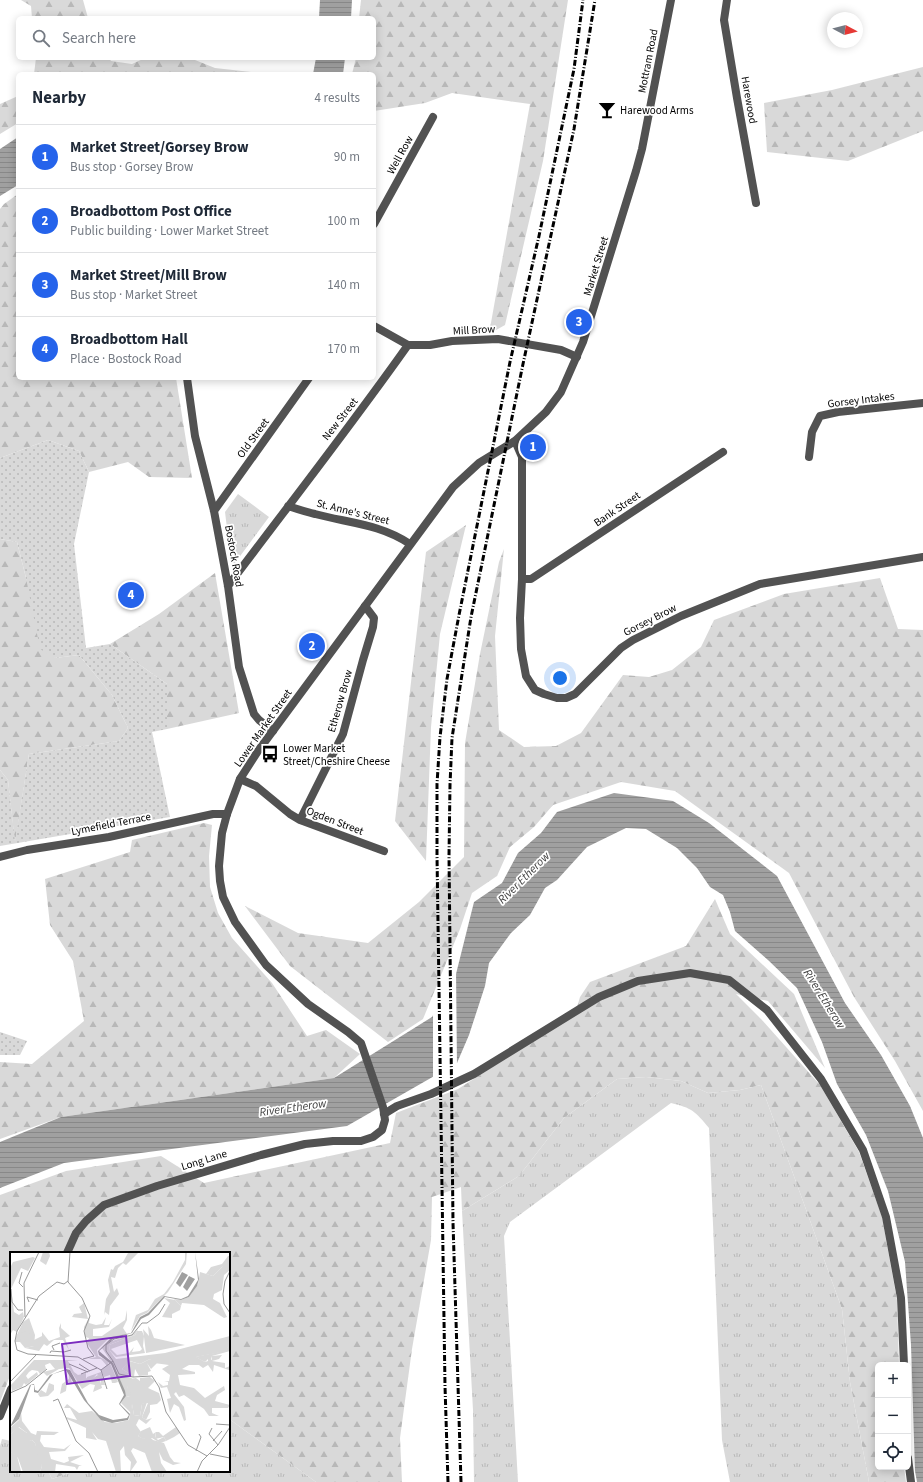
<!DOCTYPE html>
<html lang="en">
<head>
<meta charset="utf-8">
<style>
  :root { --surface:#fff; --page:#f6f6f7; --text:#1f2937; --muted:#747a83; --line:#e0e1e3; --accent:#2563eb }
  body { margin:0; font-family:"Source Sans 3",sans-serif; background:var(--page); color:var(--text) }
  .controls { position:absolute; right:12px; bottom:12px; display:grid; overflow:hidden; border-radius:6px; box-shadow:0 2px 10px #0003 }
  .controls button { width:36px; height:36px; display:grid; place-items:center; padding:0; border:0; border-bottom:1px solid var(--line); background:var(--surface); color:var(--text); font:20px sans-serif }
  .compass { position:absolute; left:827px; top:12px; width:36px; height:36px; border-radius:50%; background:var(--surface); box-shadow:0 2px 10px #0003; rotate:97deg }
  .you { position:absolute; left:560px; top:678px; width:14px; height:14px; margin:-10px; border:3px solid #fff; border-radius:50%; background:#1a73e8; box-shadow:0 0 0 6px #1a73e833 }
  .badge { display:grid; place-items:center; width:26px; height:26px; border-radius:50%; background:var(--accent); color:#fff; font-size:13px; font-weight:700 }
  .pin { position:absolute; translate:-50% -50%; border:2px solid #fff; box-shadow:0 1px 4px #0006 }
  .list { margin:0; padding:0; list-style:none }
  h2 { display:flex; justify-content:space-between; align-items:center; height:52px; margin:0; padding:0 16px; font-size:17px }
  h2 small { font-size:13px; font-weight:400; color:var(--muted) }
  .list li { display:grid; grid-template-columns:26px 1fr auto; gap:12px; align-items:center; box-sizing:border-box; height:64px; padding:0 16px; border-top:1px solid var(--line) }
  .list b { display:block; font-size:15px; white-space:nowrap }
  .list p { margin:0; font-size:13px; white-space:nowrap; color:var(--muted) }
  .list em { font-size:13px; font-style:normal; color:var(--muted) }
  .icon { flex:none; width:22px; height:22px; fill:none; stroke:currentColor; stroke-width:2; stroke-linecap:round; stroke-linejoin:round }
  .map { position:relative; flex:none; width:923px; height:1482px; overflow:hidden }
  .search { position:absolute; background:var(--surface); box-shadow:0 2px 10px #0003; left:16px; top:16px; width:360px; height:44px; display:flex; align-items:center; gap:10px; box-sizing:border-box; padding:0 14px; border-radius:6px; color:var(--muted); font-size:15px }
  .panel { position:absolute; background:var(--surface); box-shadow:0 2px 10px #0003; left:16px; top:72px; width:360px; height:308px; border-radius:6px }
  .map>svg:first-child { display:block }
</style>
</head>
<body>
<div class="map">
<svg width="923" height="1482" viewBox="0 0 923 1482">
  <defs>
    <pattern id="grass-tufts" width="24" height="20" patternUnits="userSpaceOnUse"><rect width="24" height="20" fill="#d9d9d9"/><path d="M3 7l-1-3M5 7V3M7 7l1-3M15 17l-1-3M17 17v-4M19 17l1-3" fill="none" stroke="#b8b8b8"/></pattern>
    <pattern id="forest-firs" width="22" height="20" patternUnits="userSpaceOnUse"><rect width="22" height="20" fill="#d9d9d9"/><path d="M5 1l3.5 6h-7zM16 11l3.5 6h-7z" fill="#b8b8b8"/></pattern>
    <pattern id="park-dots" width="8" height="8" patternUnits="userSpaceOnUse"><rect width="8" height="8" fill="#d9d9d9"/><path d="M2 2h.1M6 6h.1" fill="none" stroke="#b8b8b8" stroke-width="1.8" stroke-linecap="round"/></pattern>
    <pattern id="water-rules" width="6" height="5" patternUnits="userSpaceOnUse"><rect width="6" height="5" fill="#a0a0a0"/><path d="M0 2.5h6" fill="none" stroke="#888"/></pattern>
  </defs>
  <rect width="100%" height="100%" fill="#fff"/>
  <path fill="url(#grass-tufts)" d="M 238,494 L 269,517 L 235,563 L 233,563 L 231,561 L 225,512 Z
    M 646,1077 L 681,1081 L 708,1093 L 740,1090 L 761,1085 L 842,1309 L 850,1382 L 869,1482 L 730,1482 L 722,1440 L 709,1128 C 695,1111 692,1108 671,1103 L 510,1222 L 504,1236 L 518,1482 L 474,1482 L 473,1410 L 462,1211 L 519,1176 L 564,1118 L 617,1079 Z
    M 229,1417 L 232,1421 L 316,1482 L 0,1482 L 0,1446 L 2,1439 L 11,1441 L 11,1471 L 48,1471 L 52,1479 L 74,1471 L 229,1471 Z"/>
  <path fill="url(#forest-firs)" d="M 21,0 L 83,0 L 88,18 L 32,18 L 31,6 Z
    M 361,0 L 568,0 L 543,161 L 505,325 L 489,334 L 530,104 L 452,93 L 425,103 L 374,111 L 374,74 L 352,74 L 356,58 L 374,58 L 374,18 L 359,18 Z
    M 36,58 L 109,58 L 111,61 L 132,64 L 145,58 L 190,58 L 215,68 L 251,72 L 254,74 L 34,74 Z
    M 923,67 L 923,131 L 848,161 L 767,152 L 764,103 L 832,90 Z
    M 18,96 L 18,123 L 0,134 L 0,104 Z
    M 18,194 L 18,378 L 176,378 L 192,478 L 149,477 L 128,462 L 89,472 L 79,451 L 48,440 L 0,458 L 0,209 L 4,204 Z
    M 466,525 L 440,634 L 431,727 L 426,861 L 395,821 L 426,552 Z
    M 0,539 L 17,542 L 26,578 L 55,658 L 79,655 L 112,695 L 128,728 L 119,741 L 29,754 L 15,843 L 8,780 L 0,770 Z
    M 504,549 L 495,636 L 499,730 L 524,747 L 556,746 L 581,733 L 623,675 L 649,677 L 672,670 L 701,647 L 714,620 L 784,594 L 880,578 L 898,629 L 923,630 L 923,1111 L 895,1061 L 854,997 L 789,873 L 675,791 L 621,782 L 553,805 L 534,827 L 510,847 L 497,876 L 472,893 L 460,929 L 423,1019 L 388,1042 L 290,966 L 245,906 L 298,933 L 368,943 L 419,902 L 464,857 L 465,743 L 480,654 L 499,562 Z
    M 215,573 L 239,713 L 167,729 L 167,684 L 110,644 L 159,614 Z
    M 204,823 L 212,825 L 209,856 L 210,887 L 218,913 L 232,938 L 272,983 L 307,1036 L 326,1030 L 360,1054 L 334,1078 L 61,1117 L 0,1139 L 0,1062 L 32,1064 L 84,1021 L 73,961 L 50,925 L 45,879 L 130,852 L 132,840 Z
    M 715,899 L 730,934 L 794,994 L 825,1068 L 768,1001 L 736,994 L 761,1019 L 820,1085 L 859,1152 L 882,1217 L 897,1300 L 899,1365 L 878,1365 L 878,1467 L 904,1467 L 906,1482 L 869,1482 L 850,1382 L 842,1309 L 761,1085 L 740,1090 L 708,1093 L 681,1081 L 646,1077 L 617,1079 L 564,1118 L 519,1176 L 462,1211 L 461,1187 L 432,1197 L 431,1240 L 412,1349 L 400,1438 L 402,1482 L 316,1482 L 232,1421 L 229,1417 L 229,1253 L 11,1253 L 11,1373 L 0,1402 L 0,1195 L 66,1171 L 161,1156 L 204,1183 L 390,1143 L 396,1113 L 458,1089 L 575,1014 L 580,997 L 590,982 L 686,946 Z
    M 48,1471 L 74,1471 L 52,1479 Z"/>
  <path fill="url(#park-dots)" d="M 48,440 L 79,451 L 89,472 L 74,544 L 86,648 L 110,644 L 167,684 L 167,729 L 152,732 L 170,817 L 0,846 L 0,770 L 8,780 L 15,841 L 29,754 L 119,741 L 128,728 L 112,695 L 79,655 L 55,658 L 40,649 L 26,578 L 17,542 L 0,539 L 0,458 Z
    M 0,1032 L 27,1041 L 20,1055 L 0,1055 Z"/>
  <path fill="url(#water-rules)" d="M 320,0 L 352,0 L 351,18 L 319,18 Z
    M 316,58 L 345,58 L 343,74 L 313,74 Z
    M 18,137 L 18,185 L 0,196 L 0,149 Z
    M 614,793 L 673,801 L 709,823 L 777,876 L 845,1003 L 881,1055 L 910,1106 L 923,1138 L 923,1482 L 917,1482 L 915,1471 L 911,1345 L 905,1262 L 888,1191 L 866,1135 L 837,1084 L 822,1042 L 797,988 L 768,960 L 735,931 L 730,912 L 723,895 L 710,887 L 697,868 L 677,848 L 646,829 L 626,828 L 587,847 L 557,880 L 545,888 L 530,915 L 511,933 L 489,963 L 485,986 L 469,1035 L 457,1063 L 347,1126 L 64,1163 L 0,1188 L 0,1142 L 61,1117 L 334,1078 L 432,1017 L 455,978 L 474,902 L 502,883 L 518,853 L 541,833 L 557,812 Z"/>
  <path fill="#fff" d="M 456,968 L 457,1066 L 433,1079 L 433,1012 L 454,977 Z"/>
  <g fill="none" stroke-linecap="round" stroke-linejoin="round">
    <path stroke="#525252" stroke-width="8" d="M 727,0 L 724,20 L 737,98 L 756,203
      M 374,224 L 433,117
      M 374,326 L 408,345 L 430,345 L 452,341 L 498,339 L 561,350 L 577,357
      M 187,378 L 195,436 L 214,511 L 228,586 L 239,667 L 254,714 L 259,720 L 273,731
      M 515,441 L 522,457 L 522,579 L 520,618 L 521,649 L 526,676 L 535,690 L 544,694 L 557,698 L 566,698 L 575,694 L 621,648 L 633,640 L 681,616 L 760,584 L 923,557
      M 809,457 L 812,432 L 820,416 L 838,412 L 923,403
      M 288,506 C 297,509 306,512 315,514 C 349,523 380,524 410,544
      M 214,511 L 309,378
      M 522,579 L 531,579 L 723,452
      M 228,586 C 288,506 350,427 408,345
      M 240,779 L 256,786 L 290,814 L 300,820 L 384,851
      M 300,820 L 343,734 L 363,660 L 373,627 L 374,618 L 365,606
      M 0,857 L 27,850 L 109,837 L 213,814 L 227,814
      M 384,1114 L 397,1106 L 431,1094 L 474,1074 L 599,997 L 638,981 L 690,973 L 729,980 L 767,1010 L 821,1079 L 863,1150 L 886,1217 L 901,1298 L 904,1365
      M 908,1458 L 911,1482"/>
    <path stroke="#525252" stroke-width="8" d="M 67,1253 L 76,1233 L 86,1221 L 104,1205 L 157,1186 L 261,1155 L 305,1144 L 333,1141 L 361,1141 L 373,1137 L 382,1130 L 385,1120 L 383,1107 L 361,1043 L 348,1032 L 308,1004 L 266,965 L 235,922 L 223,897 L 220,881 L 219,866 L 222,833 L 227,814 L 240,779 L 258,751 L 453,487 L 479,463 L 515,441 L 546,412 L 561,392 L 583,342 L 636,171 L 642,149 L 671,0
      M 0,1416 L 11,1389"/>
    <path stroke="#000" stroke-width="3" stroke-dasharray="6 2 1 2" stroke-linecap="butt" d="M 448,1482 L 445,1386 L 437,856 L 437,784 L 440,737 L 447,679 L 459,615 L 510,362 L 539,236 L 574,69 L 583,0
      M 461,1482 L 453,1223 L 449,856 L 450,785 L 452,738 L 471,617 L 523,364 L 574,129 L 595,0"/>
  </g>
  <defs>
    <g id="bar-bare" transform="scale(1.38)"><path d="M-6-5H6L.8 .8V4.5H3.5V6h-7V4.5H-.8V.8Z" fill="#000" stroke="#fff" stroke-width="2.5" paint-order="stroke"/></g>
    <g id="bus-bare" transform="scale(1.38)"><path d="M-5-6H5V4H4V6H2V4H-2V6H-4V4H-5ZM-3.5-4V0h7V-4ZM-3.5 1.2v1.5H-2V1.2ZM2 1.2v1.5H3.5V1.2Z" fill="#000" stroke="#fff" stroke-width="2.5" paint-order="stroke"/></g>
  </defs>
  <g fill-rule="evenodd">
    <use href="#bar-bare" x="607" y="110"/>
    <use href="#bus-bare" x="270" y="754"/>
  </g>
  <g text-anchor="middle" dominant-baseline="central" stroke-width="3.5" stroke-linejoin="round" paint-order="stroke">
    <g font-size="11" fill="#000" stroke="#fff">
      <text transform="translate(648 61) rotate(-79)">Mottram Road</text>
      <text transform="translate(749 100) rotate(80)">Harewood</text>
      <text transform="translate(400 155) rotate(-61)">Well Row</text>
      <text transform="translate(596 266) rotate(-73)">Market Street</text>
      <text transform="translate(474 330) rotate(-3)">Mill Brow</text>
      <text transform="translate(861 400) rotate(-7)">Gorsey Intakes</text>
      <text transform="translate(340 419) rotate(-52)">New Street</text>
      <text transform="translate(253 438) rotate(-54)">Old Street</text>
      <text transform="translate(617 509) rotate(-34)">Bank Street</text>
      <text transform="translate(353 512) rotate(14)">St. Anne's Street</text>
      <text transform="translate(234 556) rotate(80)">Bostock Road</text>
      <text transform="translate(650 620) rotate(-27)">Gorsey Brow</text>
      <text transform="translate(340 701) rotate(-74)">Etherow Brow</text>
      <text transform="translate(263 728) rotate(-55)">Lower Market Street</text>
      <text transform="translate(335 821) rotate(21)">Ogden Street</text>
      <text transform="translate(111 824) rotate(-11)">Lymefield Terrace</text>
      <text transform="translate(204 1160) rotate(-17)">Long Lane</text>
    </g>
    <g font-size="11" fill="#000" stroke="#fff" text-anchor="start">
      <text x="620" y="110">Harewood Arms</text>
      <text x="283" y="748">Lower Market<tspan x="283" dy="13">Street/Cheshire Cheese</tspan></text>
    </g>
    <g font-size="12" font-style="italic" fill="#414141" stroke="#fff">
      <text transform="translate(524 878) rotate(-45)">River Etherow</text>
      <text transform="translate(824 999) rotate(58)">River Etherow</text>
      <text transform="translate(293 1108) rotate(-8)">River Etherow</text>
    </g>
  </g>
  <g transform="translate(10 1252)">
    <rect width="220" height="220" fill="#fff"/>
    <path d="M 33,0 L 39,0 L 40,4 L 36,13 L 30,9 ZM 218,4 L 220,4 L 220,11 L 212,15 L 203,24 L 196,22 L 201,15 L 212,12 ZM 127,79 L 132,79 L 134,84 L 133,94 L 135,101 L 106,105 L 100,99 L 99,93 L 125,83 ZM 127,88 L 132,97 L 130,99 L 122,100 L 124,95 L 119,101 L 107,103 L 101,97 ZM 220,94 L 220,99 L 202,104 L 201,108 L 198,107 L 195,110 L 185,105 L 209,100 ZM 140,107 L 147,111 L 141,117 L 137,111 L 141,119 L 138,120 L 138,123 L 129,124 L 125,117 L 124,125 L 119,124 L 120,122 L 112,117 L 119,109 L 130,112 ZM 140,125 L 145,129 L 138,136 L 149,141 L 151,148 L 147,152 L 140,153 L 140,160 L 136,168 L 132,165 L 138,151 L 132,152 L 130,164 L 124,163 L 122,152 L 121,161 L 111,151 L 116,144 L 120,145 L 117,136 L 119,127 L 126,126 L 130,129 L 130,126 ZM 8,175 L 17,181 L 18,189 L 22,188 L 25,191 L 32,214 L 30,220 L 13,220 L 8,206 L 0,199 L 0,183 ZM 140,175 L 143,182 L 146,180 L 145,185 L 148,188 L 154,185 L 156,189 L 150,191 L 142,186 L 133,187 L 128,184 L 131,179 Z" fill="#d9d9d9" fill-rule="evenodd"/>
    <path d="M 129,0 L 116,13 L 113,11 L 108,16 L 105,26 L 101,25 L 104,40 L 107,36 L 109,42 L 100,54 L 99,63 L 95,60 L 94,63 L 96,47 L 100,40 L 98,28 L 101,17 L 103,18 L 105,14 L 113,10 L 118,1 ZM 175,0 L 177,0 L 176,12 L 158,40 L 137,61 L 130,64 L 121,79 L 126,63 L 138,58 L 145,47 L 154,42 L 163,30 L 175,8 ZM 23,5 L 25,6 L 18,19 L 11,16 L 1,37 L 4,60 L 9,63 L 13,60 L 14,65 L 7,80 L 3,78 L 0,83 L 0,16 L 3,10 ZM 217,10 L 220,11 L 220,18 L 214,23 L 212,38 L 204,42 L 203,47 L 210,51 L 217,65 L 214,66 L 194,53 L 172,51 L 171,54 L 164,47 L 171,48 L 179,45 L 188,32 L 190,20 L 203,24 ZM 117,58 L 117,68 L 113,76 L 117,82 L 99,86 L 87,98 L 88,104 L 99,110 L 97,114 L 91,107 L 78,107 L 86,105 L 77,91 L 79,86 L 75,85 L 74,75 L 80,64 L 79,71 L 86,73 L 92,72 L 96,65 L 94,73 L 99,73 L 102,67 L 99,75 L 83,77 L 83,84 L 92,84 L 115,68 ZM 51,71 L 51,76 L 60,84 L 55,86 L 59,98 L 53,88 L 44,88 L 37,94 L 34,92 L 29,99 L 15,96 L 24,94 L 24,88 L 32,84 L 32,80 L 39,89 L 50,85 L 49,76 ZM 138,74 L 141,78 L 144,86 L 175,93 L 136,101 L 133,77 L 139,84 ZM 128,77 L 125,83 L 99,93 L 100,99 L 106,107 L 155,101 L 220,84 L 220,94 L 212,100 L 186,105 L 195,110 L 198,109 L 198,105 L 202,108 L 202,104 L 212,103 L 209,107 L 202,109 L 215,111 L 215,116 L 220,114 L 219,118 L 204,113 L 203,120 L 198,113 L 193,116 L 189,113 L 179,113 L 172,117 L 185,120 L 185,122 L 168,123 L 170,133 L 184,136 L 195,146 L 214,134 L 215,138 L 207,143 L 205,149 L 220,153 L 218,156 L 202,156 L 202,161 L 209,164 L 199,164 L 194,157 L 174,143 L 169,145 L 166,140 L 164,142 L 174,155 L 176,168 L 174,169 L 169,155 L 164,152 L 160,161 L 157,147 L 161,146 L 157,135 L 151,136 L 148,130 L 153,134 L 158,133 L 158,130 L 154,130 L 159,129 L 160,123 L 152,117 L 159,113 L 144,111 L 140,107 L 130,112 L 120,109 L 112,117 L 120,122 L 114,124 L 122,126 L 117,136 L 121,138 L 120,145 L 116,144 L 106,117 L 92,96 L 102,89 L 122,83 ZM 24,108 L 68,108 L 58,109 L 64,120 L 68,123 L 76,121 L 76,126 L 80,128 L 88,123 L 93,127 L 90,128 L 92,136 L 83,140 L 85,133 L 80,132 L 72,137 L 59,116 L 49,117 L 37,124 L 33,120 L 45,117 L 40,111 L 35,113 L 36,117 L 30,122 L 28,119 L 22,118 L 19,120 L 16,124 L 18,127 L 27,120 L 28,123 L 16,133 L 14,131 L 12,135 L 2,139 L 1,133 ZM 100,111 L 108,130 L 105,131 L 102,131 L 100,123 L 94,125 L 91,118 ZM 59,120 L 62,131 L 57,130 L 56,139 L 50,142 L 52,132 L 59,127 ZM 39,131 L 44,133 L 44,138 L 38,144 L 30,145 L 28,142 L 31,138 L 36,141 ZM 137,150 L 132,165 L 136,168 L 142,166 L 136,172 L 129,167 L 126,173 L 131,180 L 128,184 L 134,187 L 138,183 L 143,188 L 154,191 L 160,205 L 164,210 L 171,211 L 163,213 L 153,208 L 149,200 L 151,211 L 157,220 L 142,220 L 135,201 L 123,196 L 121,199 L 127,210 L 120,220 L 121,210 L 115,203 L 114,194 L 110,199 L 111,220 L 106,220 L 96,189 L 88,187 L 82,180 L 87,188 L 76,186 L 76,176 L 57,167 L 56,165 L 67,168 L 60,156 L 54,156 L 57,152 L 69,161 L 82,159 L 95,170 L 106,171 L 119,168 L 122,151 L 124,163 L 130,164 L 132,152 ZM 11,160 L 12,169 L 21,181 L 26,183 L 27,179 L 49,180 L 44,183 L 31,183 L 30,189 L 34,195 L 54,197 L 61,192 L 55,199 L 39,200 L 41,207 L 54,211 L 59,209 L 58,205 L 74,203 L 60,210 L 72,214 L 69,214 L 67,218 L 65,215 L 46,212 L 45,220 L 30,220 L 32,214 L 28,207 L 25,191 L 22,188 L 17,190 L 17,181 L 9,175 L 0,183 L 0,176 L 9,168 ZM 0,199 L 7,204 L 11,219 L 0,220 Z" fill="#d9d9d9"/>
    <path d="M 154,46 L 165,48 L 171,54 L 170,58 L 162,62 L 162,66 L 152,65 L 160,51 ZM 74,51 L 78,67 L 62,65 L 64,62 L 72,61 L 69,55 ZM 19,66 L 25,83 L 24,94 L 15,96 L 10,90 L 5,90 L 6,85 L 13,70 ZM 91,120 L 95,133 L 91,133 L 91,127 L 87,122 L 80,130 L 76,129 L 77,125 ZM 166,175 L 170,181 L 164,185 L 156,189 L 154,185 L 145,187 L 146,180 L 149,180 L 153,184 Z" fill="#d9d9d9"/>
    <path d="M9.5 85a5.5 5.5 0 1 1 11 0a5.5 5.5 0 1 1-11 0Z" fill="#d9d9d9"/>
    <path d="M 185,0 L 189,27 L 187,34 L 179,45 L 171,48 L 155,45 L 139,63 L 131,67 L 122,81 L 103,87 L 89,99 L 103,111 L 115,139 L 116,144 L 110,152 L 120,162 L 118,168 L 102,171 L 91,168 L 74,148 L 56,118 L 43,122 L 28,141 L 24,140 L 24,133 L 21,133 L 9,167 L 0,175 L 20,133 L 24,132 L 25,138 L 28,139 L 40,123 L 56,117 L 60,118 L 78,151 L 89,163 L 103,168 L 117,166 L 119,163 L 109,152 L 114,143 L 101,112 L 89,103 L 88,99 L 102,85 L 121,81 L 130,65 L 138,61 L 154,44 L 171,47 L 178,44 L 188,28 ZM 172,20 L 178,23 L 170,35 L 166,31 ZM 179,24 L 185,27 L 177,39 L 173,35 Z" fill="#a0a0a0"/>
    <path fill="none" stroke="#999" stroke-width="1" d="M 60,0 L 58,30 L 72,46 L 80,64 L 74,79 L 78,96 L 84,104 L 73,107M 220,19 L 215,29 L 213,42 L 214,52 L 220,61M 12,20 L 9,31 L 13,35M 58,29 L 54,32 L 47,30 L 29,44 L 7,79 L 5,89 L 7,98 L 18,102 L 68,105 L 91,118 L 103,109 L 109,122 L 123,125 L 142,124 L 149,135 L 156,160 L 178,193 L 197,204M 1,37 L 2,50 L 8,58 L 13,58M 19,50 L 17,45 L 28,48M 15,65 L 14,31 L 29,0M 44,98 L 42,94 L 50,91M 40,101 L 41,99 L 54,100 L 61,98M 103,109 L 96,99 L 96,93 L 104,87 L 122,83 L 132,71 L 137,71 L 149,62 L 155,52M 59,112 L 78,120M 69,112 L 80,119M 91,118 L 97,137M 71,122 L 87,116M 0,130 L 27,102M 0,141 L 16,134 L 37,117M 43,149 L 48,147 L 66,189 L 79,201 L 88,220M 206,172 L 220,173M 202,176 L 199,182 L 208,193M 203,189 L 212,179M 186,199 L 191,185 L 189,182M 200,202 L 220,206M 187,220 L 192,209 L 208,193 L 220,175"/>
    <path fill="#7b2cbf" fill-opacity="0.15" stroke="#7b2cbf" stroke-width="2" d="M 116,84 L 120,124 L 57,132 L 52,92 Z"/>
    <rect width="220" height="220" fill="none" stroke="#000" stroke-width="2"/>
  </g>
</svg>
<div class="controls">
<button>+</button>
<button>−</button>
<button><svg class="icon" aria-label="locate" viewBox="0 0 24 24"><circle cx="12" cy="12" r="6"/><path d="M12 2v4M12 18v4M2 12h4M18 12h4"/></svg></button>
</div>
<svg class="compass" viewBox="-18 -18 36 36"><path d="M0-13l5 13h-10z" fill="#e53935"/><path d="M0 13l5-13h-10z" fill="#747a83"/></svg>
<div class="you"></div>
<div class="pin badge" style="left:533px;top:447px">1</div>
<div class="pin badge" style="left:312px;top:646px">2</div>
<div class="pin badge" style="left:579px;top:322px">3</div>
<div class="pin badge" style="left:131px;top:595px">4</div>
<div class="search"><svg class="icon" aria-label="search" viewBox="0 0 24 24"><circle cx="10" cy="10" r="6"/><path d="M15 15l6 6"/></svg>Search here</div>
<section class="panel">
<h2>Nearby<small>4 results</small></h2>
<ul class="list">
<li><span class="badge">1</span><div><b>Market Street/Gorsey Brow</b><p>Bus stop · Gorsey Brow</p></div><em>90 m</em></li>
<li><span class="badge">2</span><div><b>Broadbottom Post Office</b><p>Public building · Lower Market Street</p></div><em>100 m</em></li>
<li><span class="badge">3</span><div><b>Market Street/Mill Brow</b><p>Bus stop · Market Street</p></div><em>140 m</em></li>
<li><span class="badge">4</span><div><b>Broadbottom Hall</b><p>Place · Bostock Road</p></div><em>170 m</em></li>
</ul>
</section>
</div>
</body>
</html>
